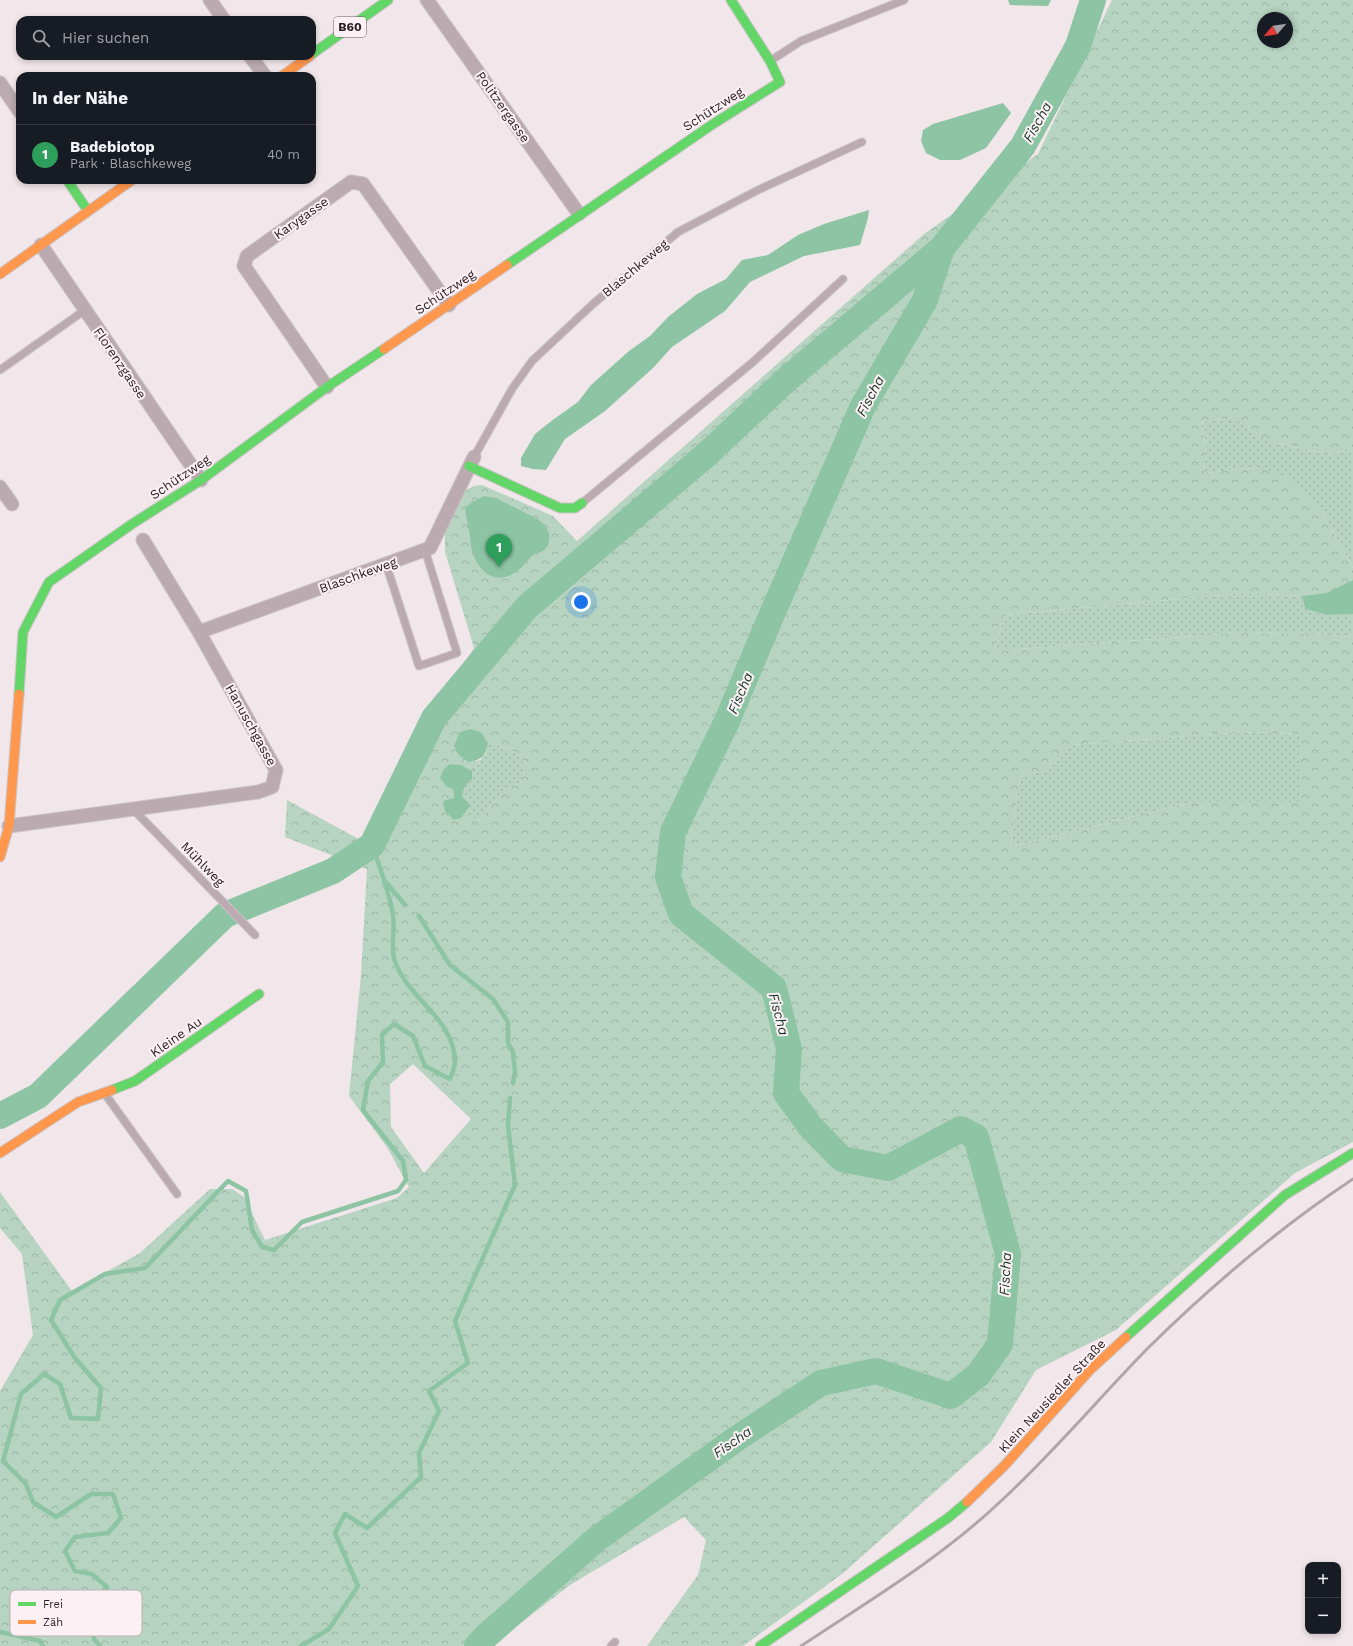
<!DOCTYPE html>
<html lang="de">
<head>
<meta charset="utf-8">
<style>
  :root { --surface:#171b24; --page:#20242c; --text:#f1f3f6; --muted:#9ea1a6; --line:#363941; --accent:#b5b3b5 }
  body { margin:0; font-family:"Work Sans",sans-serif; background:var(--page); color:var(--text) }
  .controls { position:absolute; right:12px; bottom:12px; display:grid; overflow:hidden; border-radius:8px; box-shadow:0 2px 6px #0003 }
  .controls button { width:36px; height:36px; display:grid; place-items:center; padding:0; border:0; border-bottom:1px solid var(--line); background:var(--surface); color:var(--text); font:20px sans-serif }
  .compass { position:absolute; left:1257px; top:12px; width:36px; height:36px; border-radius:50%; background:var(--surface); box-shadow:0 2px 6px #0003; rotate:241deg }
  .you { position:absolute; left:581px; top:602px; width:14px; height:14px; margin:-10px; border:3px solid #fff; border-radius:50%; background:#1a73e8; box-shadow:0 0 0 6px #1a73e833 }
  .badge { display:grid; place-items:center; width:26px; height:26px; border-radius:50%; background:var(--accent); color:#fff; font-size:13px; font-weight:700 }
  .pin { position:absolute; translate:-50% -33px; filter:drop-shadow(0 1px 2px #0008) }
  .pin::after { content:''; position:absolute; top:21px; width:14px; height:12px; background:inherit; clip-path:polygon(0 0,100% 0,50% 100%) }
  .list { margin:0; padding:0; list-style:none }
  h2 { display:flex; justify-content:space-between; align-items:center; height:52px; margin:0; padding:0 16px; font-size:17px }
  h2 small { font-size:13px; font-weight:400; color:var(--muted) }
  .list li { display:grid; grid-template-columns:26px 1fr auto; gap:12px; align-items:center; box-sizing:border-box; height:60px; padding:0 16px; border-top:1px solid var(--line) }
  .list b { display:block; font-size:15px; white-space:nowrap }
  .list p { margin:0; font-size:13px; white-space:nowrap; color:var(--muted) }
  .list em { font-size:13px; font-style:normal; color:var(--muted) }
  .icon { flex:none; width:22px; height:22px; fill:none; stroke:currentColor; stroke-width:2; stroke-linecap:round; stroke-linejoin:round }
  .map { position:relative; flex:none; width:1353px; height:1646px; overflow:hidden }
  .search { position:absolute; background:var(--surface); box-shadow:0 2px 6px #0003; left:16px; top:16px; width:300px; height:44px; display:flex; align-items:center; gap:10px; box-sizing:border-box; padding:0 14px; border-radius:12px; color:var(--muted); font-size:15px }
  .panel { position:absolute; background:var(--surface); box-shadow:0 2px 6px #0003; left:16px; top:72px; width:300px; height:112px; border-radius:12px }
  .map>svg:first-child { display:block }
</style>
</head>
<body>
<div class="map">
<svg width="1353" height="1646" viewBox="0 0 1353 1646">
  <defs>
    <pattern id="grass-dots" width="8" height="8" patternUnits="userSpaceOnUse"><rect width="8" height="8" fill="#b6d4c1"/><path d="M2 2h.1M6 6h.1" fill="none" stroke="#9cb6a6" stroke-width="1.8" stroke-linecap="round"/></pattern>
    <pattern id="forest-crowns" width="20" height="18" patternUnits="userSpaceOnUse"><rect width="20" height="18" fill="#b6d4c1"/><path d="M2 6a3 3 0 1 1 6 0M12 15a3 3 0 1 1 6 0" fill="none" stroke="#9cb6a6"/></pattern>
  </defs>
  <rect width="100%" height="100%" fill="#f1e6e9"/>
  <path fill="url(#grass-dots)" d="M 1232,417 L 1268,441 L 1330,455 L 1353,447 L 1353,568 L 1322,511 L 1256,468 L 1204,473 L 1206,446 L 1201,423 Z
    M 1244,593 L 1302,596 L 1305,609 L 1327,615 L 1353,614 L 1353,637 L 1316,634 L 1236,633 L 994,651 L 1005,615 Z
    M 1243,732 L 1301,734 L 1300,802 L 1191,802 L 1010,847 L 1020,777 L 1048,770 L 1072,745 Z
    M 488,743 L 506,748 L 522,756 L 524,774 L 521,782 L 503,791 L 479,821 L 461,818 L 469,808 L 469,803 L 462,796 L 465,786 L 472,779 L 472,771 L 486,753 Z"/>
  <path fill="url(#forest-crowns)" fill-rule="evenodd" d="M 1112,0 L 1353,0 L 1353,447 L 1330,455 L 1268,441 L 1232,417 L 1201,423 L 1206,446 L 1204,473 L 1256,468 L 1286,476 L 1322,511 L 1353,568 L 1353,580 L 1326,593 L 1302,596 L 1244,593 L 1005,615 L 994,651 L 1236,633 L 1316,634 L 1353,637 L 1353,1142 L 1295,1173 L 1116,1330 L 1036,1370 L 991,1442 L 842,1574 L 743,1646 L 647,1646 L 698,1575 L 706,1540 L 684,1517 L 570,1585 L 491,1646 L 0,1646 L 0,1391 L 33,1335 L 22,1254 L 0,1228 L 0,1192 L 72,1291 L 140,1253 L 210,1189 L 232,1189 L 244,1197 L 265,1240 L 397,1198 L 409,1187 L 387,1147 L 349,1096 L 361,975 L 367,869 L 285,837 L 287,800 L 364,842 L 434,707 L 474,648 L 445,552 L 445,531 L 460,498 L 466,490 L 474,486 L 482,485 L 553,516 L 577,541 L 924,234 L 1038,154 ZM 1263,18 L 1287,18 L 1287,42 L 1263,42 ZM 471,729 L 481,732 L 488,743 L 506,748 L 522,756 L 524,774 L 521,782 L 503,791 L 479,821 L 469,815 L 454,820 L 454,798 L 450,764 L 460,765 L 472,771 L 480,760 L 469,762 ZM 1243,732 L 1300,734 L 1300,802 L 1191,802 L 1010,847 L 1020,777 L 1048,770 L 1072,745 ZM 413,1064 L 471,1119 L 424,1173 L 391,1127 L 390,1084 Z"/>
  <path fill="#8dc4a4" d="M 1008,0 L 1051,0 L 1048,6 L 1010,5 Z
    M 1003,103 L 1011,113 L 986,148 L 960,160 L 940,160 L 926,153 L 921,141 L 923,130 L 933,124 Z
    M 869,210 L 868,218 L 860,245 L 804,256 L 750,282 L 725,311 L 672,347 L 653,368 L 605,411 L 565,439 L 546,470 L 533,469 L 521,466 L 521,458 L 535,434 L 554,419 L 578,402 L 591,385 L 629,351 L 650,336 L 668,317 L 697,294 L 726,279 L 742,260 L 768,255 L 798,235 L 824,224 Z
    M 484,496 L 498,499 L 539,520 C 545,525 551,532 549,541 C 546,555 535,551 530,558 C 526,562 523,567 517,571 C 496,587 478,572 472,550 C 470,542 470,534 468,526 C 467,520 466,514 465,508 L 472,502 Z
    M 1353,580 L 1353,614 L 1327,615 L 1305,609 L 1302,596 L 1326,593 Z
    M 471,729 L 481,732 L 488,743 C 485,757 483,759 469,762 L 459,755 L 454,746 L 460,732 Z
    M 450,764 L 461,765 L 472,771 L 472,779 L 465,786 L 462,796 L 469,803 L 469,808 L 461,818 L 454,820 L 445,811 L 443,801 L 454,798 L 453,789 L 446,786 L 440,778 L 444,769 Z"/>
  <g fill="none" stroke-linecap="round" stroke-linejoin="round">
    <path stroke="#8dc4a4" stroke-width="4.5" d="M 385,881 L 405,905
      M 419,916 L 450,965 L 493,999 L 508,1022 L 508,1043 L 513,1052 L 515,1072 L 513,1083
      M 0,1632 L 40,1641 L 43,1646
      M 100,1646 L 94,1639 L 90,1615 L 107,1587 L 92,1574 L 75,1571 L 65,1551 L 75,1537 L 108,1533 L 121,1518 L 113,1494 L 91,1494 L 56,1517 L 33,1502 L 26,1484 L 3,1461 L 21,1394 L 44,1374 L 60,1384 L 71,1418 L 98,1419 L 101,1388 L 75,1358 L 51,1320 L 60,1300 L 105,1274 L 145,1268 L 228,1181 L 246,1191 L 252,1230 L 262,1247 L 274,1250 L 302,1222 L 398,1191 L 406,1180 L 403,1161 L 363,1110 L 368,1081 L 383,1062 L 382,1035 L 394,1024 L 413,1036 L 425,1066 L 450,1079 C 452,1073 455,1067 455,1061 C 454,1017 405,998 394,958 C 391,944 395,929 393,915 C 389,891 380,868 372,845
      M 301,1646 L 329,1629 L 358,1586 L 335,1533 L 345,1514 L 367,1528 L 421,1477 L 419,1453 L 439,1411 L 429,1391 L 468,1363 L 455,1321 L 515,1185 L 508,1125 L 510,1098"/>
    <path stroke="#8dc4a4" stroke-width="26" d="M 0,1116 L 38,1096 L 225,915 L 333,871 L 372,845 L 434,718 L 527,607 L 706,455 L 785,381 L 942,248
      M 477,1646 L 484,1638 L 598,1538 L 736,1439 L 821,1383 L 876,1371 L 951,1396 L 978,1375 L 1000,1344 L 1008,1254 L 976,1137 L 961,1129 L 888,1168 L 842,1159 L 810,1126 L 786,1093 L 789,1049 L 774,988 L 681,914 L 668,877 L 673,832 L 727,721 L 772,614 L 863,406 L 924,302 L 942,248 L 1023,146 L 1078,46 L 1093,0"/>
    <g stroke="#cbc3c6" stroke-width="9">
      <path id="lane" d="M 770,61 L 801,41 L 904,0
        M 0,370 L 85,310
        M 474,457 L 512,389 L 532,361 L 593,304 L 678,232 L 758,190 L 862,142
        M 582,503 L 753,362 L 843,279
        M 386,564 L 419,666 L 457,653 L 425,550
        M 133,809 L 255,935
        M 105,1094 L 177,1194
        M 611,1646 L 615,1642"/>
    </g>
    <g stroke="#cbc3c6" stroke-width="15">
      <path id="street" d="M 210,0 L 224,20
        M 427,0 L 579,214
        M 250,56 L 265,76
        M 0,83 L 20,112
        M 41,245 L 201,480
        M 327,387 L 244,266 L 247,256 L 351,182 L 363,184 L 449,305
        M 0,487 L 12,504
        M 199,632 L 430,548 L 474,457
        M 9,826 L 258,792 L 272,787 L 276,770 L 199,632 L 143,540"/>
    </g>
    <g stroke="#cbc3c6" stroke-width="11">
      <path id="fast" d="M 312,54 L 388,0
        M 67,180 L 88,211
        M 507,265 L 713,124 L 780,82 L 770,61 L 731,0
        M 469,466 L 560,508 L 575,508 L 582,503
        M 19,694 L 23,632 L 49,582 L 132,524 L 201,480 L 327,387 L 384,349
        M 112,1090 L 135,1081 L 259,994
        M 1126,1337 L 1285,1195 L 1353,1153
        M 760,1646 L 948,1518 L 967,1502"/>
    </g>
    <g stroke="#cbc3c6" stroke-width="11">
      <path id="slow" d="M 282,76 L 310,56
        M 0,274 L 132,180
        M 384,349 L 507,265
        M 0,857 L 9,826 L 19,694
        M 0,1153 L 78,1102 L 112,1090
        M 967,1502 L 1005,1465 L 1090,1370 L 1126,1337"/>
    </g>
    <use href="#lane" stroke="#bbaaaf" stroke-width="7"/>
    <use href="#street" stroke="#bbaaaf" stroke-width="13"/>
    <use href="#fast" stroke="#63d668" stroke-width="9"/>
    <use href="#slow" stroke="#ff974d" stroke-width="9"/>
    <path stroke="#b0a5a8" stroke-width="3" d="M 801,1646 C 870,1600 941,1558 1001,1501 C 1053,1453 1099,1398 1148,1348 C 1211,1286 1279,1228 1353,1179"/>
  </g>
  <g text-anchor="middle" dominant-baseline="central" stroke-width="4" stroke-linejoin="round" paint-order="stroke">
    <rect fill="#fdf0f4" stroke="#665d60" stroke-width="1" x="334" y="17" width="32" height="20" rx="3"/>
    <g font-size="12" font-weight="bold" fill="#251e20">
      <text x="350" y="27">B60</text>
    </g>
    <g font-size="13" fill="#251e20" stroke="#fdf0f4">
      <text transform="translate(503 107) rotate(55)">Politzergasse</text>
      <text transform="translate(713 109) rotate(-33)">Schützweg</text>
      <text transform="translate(301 218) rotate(-35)">Karygasse</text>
      <text transform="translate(635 268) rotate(-40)">Blaschkeweg</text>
      <text transform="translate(445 292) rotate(-34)">Schützweg</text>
      <text transform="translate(120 363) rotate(56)">Florenzgasse</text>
      <text transform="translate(180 477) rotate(-34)">Schützweg</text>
      <text transform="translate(358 575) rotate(-20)">Blaschkeweg</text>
      <text transform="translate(251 725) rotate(61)">Hanuschgasse</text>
      <text transform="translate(203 864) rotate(46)">Mühlweg</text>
      <text transform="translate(176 1037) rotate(-35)">Kleine Au</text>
      <text transform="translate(1052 1396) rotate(-47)">Klein Neusiedler Straße</text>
    </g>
    <g font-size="14" font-style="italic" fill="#123724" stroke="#fdf0f4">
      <text transform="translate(1037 122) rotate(-61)">Fischa</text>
      <text transform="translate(870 396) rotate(-62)">Fischa</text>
      <text transform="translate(740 693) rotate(-67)">Fischa</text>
      <text transform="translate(779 1014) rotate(75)">Fischa</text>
      <text transform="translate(1005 1274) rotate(-87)">Fischa</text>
      <text transform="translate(732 1442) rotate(-35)">Fischa</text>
    </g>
  </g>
  <rect x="10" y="1590" width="132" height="46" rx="6" fill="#fdf0f4" stroke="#bcb1b4" stroke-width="1"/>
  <rect x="18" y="1602" width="18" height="4" fill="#63d668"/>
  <rect x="18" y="1620" width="18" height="4" fill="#ff974d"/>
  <g font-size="11" fill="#251e20">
    <text x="43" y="1608">Frei</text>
    <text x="43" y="1626">Zäh</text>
  </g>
</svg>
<div class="controls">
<button>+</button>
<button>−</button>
</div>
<svg class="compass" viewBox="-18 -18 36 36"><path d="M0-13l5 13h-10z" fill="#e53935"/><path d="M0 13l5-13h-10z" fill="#9ea1a6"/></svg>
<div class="you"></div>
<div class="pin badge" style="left:499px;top:567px;background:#2e9e5b">1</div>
<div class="search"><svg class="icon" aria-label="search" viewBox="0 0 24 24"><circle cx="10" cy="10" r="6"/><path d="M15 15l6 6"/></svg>Hier suchen</div>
<section class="panel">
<h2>In der Nähe<small></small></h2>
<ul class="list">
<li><span class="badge" style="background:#2e9e5b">1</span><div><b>Badebiotop</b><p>Park · Blaschkeweg</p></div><em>40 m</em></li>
</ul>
</section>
</div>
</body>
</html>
